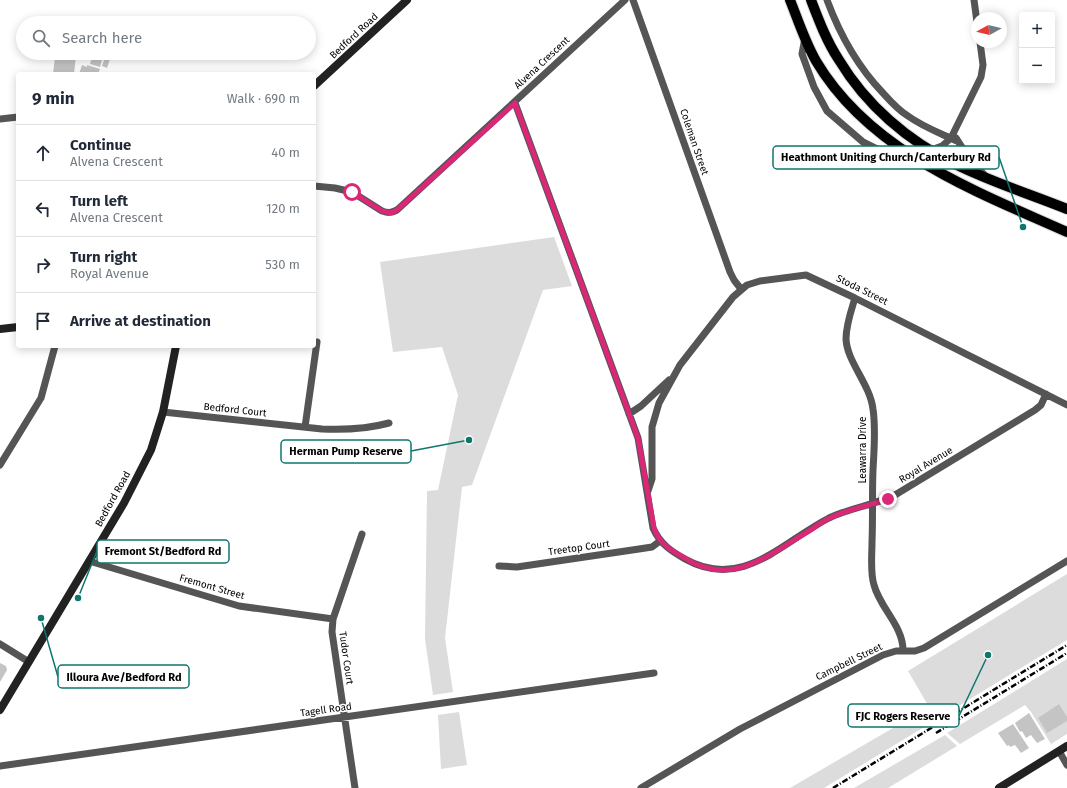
<!DOCTYPE html>
<html lang="en">
<head>
<meta charset="utf-8">
<style>
  :root { --surface:#fff; --page:#f6f6f7; --text:#1f2937; --muted:#747a83; --line:#e0e1e3 }
  body { margin:0; font-family:"Fira Sans",sans-serif; background:var(--page); color:var(--text) }
  .controls { position:absolute; right:12px; top:12px; display:grid; overflow:hidden; border-radius:4px; box-shadow:0 2px 10px #0003 }
  .controls button { width:36px; height:36px; display:grid; place-items:center; padding:0; border:0; border-bottom:1px solid var(--line); background:var(--surface); color:var(--text); font:20px sans-serif }
  .compass { position:absolute; left:971px; top:12px; width:36px; height:36px; border-radius:50%; background:var(--surface); box-shadow:0 2px 10px #0003; rotate:262deg }
  .stop { position:absolute; width:12px; height:12px; margin:-9px; border:3px solid #db2777; border-radius:50%; background:#fff }
  .stop.end { background:#db2777; border-color:#fff; box-shadow:0 1px 4px #0008 }
  .list { margin:0; padding:0; list-style:none }
  h2 { display:flex; justify-content:space-between; align-items:center; height:52px; margin:0; padding:0 16px; font-size:17px }
  h2 small { font-size:13px; font-weight:400; color:var(--muted) }
  .list li { display:grid; grid-template-columns:26px 1fr auto; gap:12px; align-items:center; box-sizing:border-box; height:56px; padding:0 16px; border-top:1px solid var(--line) }
  .list b { display:block; font-size:15px; white-space:nowrap }
  .list p { margin:0; font-size:13px; white-space:nowrap; color:var(--muted) }
  .list em { font-size:13px; font-style:normal; color:var(--muted) }
  .icon { flex:none; width:22px; height:22px; fill:none; stroke:currentColor; stroke-width:2; stroke-linecap:round; stroke-linejoin:round }
  .map { position:relative; flex:none; width:1067px; height:788px; overflow:hidden }
  .search { position:absolute; background:var(--surface); box-shadow:0 2px 10px #0003; left:16px; top:16px; width:300px; height:44px; display:flex; align-items:center; gap:10px; box-sizing:border-box; padding:0 14px; border-radius:22px; color:var(--muted); font-size:15px }
  .panel { position:absolute; background:var(--surface); box-shadow:0 2px 10px #0003; left:16px; top:72px; width:300px; height:276px; border-radius:4px }
  .map>svg:first-child { display:block }
</style>
</head>
<body>
<div class="map">
<svg width="1067" height="788" viewBox="0 0 1067 788">
  <rect width="100%" height="100%" fill="#fff"/>
  <path fill="#dcdcdc" d="M 554,237 L 572,286 L 543,290 L 472,485 L 462,487 L 445,638 L 453,692 L 433,695 L 425,639 L 427,491 L 438,490 L 458,395 L 442,347 L 393,352 L 380,262 Z
    M 1067,574 L 1067,640 L 824,788 L 790,788 L 929,707 L 908,671 Z
    M 1067,659 L 1067,734 L 1051,744 L 1031,712 L 1025,705 L 960,744 L 947,733 Z
    M 459,712 L 467,765 L 441,769 L 438,715 Z
    M 945,735 L 957,746 L 888,788 L 854,788 Z"/>
  <path fill="#c4c4c4" d="M 66,54 L 76,55 L 74,74 L 53,74 L 55,57 L 65,58 Z
    M 92,57 L 102,60 L 100,67 L 90,64 Z
    M 105,57 L 110,59 L 107,68 L 102,66 Z
    M 82,65 L 87,67 L 87,65 L 100,69 L 98,74 L 79,74 Z
    M 0,663 L 6,666 L 7,670 L 0,682 Z
    M 1059,704 L 1067,717 L 1067,721 L 1047,733 L 1038,718 Z
    M 1029,713 L 1045,739 L 1037,743 L 1031,735 L 1026,738 L 1022,731 L 1020,732 L 1015,723 Z
    M 1013,724 L 1029,748 L 1021,753 L 1015,745 L 1010,747 L 1009,745 L 1007,746 L 998,733 Z"/>
  <g fill="none" stroke-linecap="round" stroke-linejoin="round">
    <g stroke="#dbdbdb" stroke-width="12">
      <path id="primary" d="M 790,0 C 798,20 805,42 816,61 C 870,152 975,191 1067,232
        M 811,0 C 819,21 827,42 839,60 C 866,105 908,141 955,164 C 991,182 1030,194 1067,209"/>
    </g>
    <path stroke="#555" stroke-width="7" d="M 633,0 L 730,272 L 734,280 L 741,289
      M 827,0 C 840,35 857,66 883,93 C 891,102 898,110 908,116 C 923,127 940,133 957,141
      M 974,0 L 977,22
      M 805,38 L 802,54 L 814,87 L 827,111 L 863,142 L 897,159 L 921,163
      M 515,103 L 638,438 L 653,528 C 660,544 671,551 685,559 C 742,591 782,542 829,518 C 850,508 874,505 895,495 L 1035,410 L 1041,405 L 1046,394
      M 0,119 L 18,117
      M 956,138 L 965,152 L 986,177
      M 931,150 L 942,146 L 951,138 L 981,77 L 983,65 L 980,42
      M 314,186 L 335,188 L 352,192 L 382,211 C 388,213 391,213 397,210 L 625,0
      M 855,298 C 851,311 846,325 846,339 C 847,362 870,384 873,409 C 876,429 874,450 873,470 C 872,494 873,518 872,542 C 872,556 870,572 874,585 C 880,608 903,626 903,650
      M 163,412 L 322,429 C 344,430 367,429 389,423
      M 629,414 L 641,406 L 669,380
      M 305,427 L 317,342
      M 0,465 L 41,398 L 55,346
      M 648,491 L 652,479 L 652,427 L 659,403 L 680,365 L 733,297 L 747,285 L 760,281 L 806,275 L 855,298 L 1067,405
      M 89,561 L 239,606 L 333,619
      M 499,566 L 517,567 L 639,549 L 652,547 L 660,541
      M 0,644 L 29,662
      M 1059,751 L 1067,765
      M 0,766 L 654,673
      M 355,788 L 332,632 L 333,619 L 362,534
      M 641,788 L 740,729 L 883,655 L 896,651 L 915,651 L 924,648 L 1067,561"/>
    <path stroke="#222" stroke-width="8" d="M 314,86 L 407,0
      M 0,329 L 18,327
      M 0,710 L 124,503 L 151,450 L 163,412 L 176,346
      M 999,788 L 1067,746"/>
    <use href="#primary" stroke="#000" stroke-width="10"/>
    <path stroke="#000" stroke-width="2.5" stroke-dasharray="6 2 1 2" stroke-linecap="butt" d="M 936,733 L 1067,653
      M 833,788 L 1067,645"/>
  </g>
  <g fill="none" stroke-linecap="round" stroke-linejoin="round">
    <path stroke="#db2777" stroke-width="5" d="M 352,192 L 382,211 L 391,213 L 397,210 L 515,103 L 638,438 L 654,528 C 659,543 670,550 683,557 C 695,565 709,570 723,570 C 752,571 785,545 809,531 C 816,527 822,521 830,518 C 848,509 869,506 888,499"/>
  </g>
  <g text-anchor="middle" dominant-baseline="central" stroke-width="3" stroke-linejoin="round" paint-order="stroke">
    <g font-size="10" fill="#000" stroke="#fff">
      <text transform="translate(354 36) rotate(-43)">Bedford Road</text>
      <text transform="translate(542 63) rotate(-43)">Alvena Crescent</text>
      <text transform="translate(694 142) rotate(71)">Coleman Street</text>
      <text transform="translate(862 290) rotate(26)">Stoda Street</text>
      <text transform="translate(235 410) rotate(6)">Bedford Court</text>
      <text transform="translate(863 450) rotate(-90)">Leawarra Drive</text>
      <text transform="translate(926 465) rotate(-31)">Royal Avenue</text>
      <text transform="translate(113 499) rotate(-61)">Bedford Road</text>
      <text transform="translate(579 548) rotate(-8)">Treetop Court</text>
      <text transform="translate(212 587) rotate(16)">Fremont Street</text>
      <text transform="translate(346 658) rotate(82)">Tudor Court</text>
      <text transform="translate(849 662) rotate(-26)">Campbell Street</text>
      <text transform="translate(326 710) rotate(-8)">Tagell Road</text>
    </g>
  </g>
  <path fill="none" stroke="#0f766e" stroke-width="1.5" d="M1023 227L999 157M469 440L411 451M78 598L97 551M41 618L58 677M988 655L959 716"/>
  <g fill="#0f766e" stroke="#fff" stroke-width="1.5">
    <circle cx="1023" cy="227" r="4"/>
    <circle cx="469" cy="440" r="4"/>
    <circle cx="78" cy="598" r="4"/>
    <circle cx="41" cy="618" r="4"/>
    <circle cx="988" cy="655" r="4"/>
  </g>
  <g fill="#fff" stroke="#0f766e" stroke-width="1.5">
    <rect x="773" y="146" width="226" height="23" rx="4"/>
    <rect x="281" y="440" width="130" height="23" rx="4"/>
    <rect x="97" y="540" width="132" height="23" rx="4"/>
    <rect x="58" y="665" width="131" height="23" rx="4"/>
    <rect x="848" y="704" width="111" height="23" rx="4"/>
  </g>
  <g font-size="11" text-anchor="middle" font-weight="bold" fill="#000">
    <text x="886" y="161">Heathmont Uniting Church/Canterbury Rd</text>
    <text x="346" y="455">Herman Pump Reserve</text>
    <text x="163" y="555">Fremont St/Bedford Rd</text>
    <text x="124" y="681">Illoura Ave/Bedford Rd</text>
    <text x="903" y="720">FJC Rogers Reserve</text>
  </g>
</svg>
<div class="controls">
<button>+</button>
<button>−</button>
</div>
<svg class="compass" viewBox="-18 -18 36 36"><path d="M0-13l5 13h-10z" fill="#e53935"/><path d="M0 13l5-13h-10z" fill="#747a83"/></svg>
<div class="stop" style="left:352px;top:192px"></div>
<div class="stop end" style="left:888px;top:499px"></div>
<div class="search"><svg class="icon" aria-label="search" viewBox="0 0 24 24"><circle cx="10" cy="10" r="6"/><path d="M15 15l6 6"/></svg>Search here</div>
<section class="panel">
<h2>9 min<small>Walk · 690 m</small></h2>
<ul class="list">
<li><svg class="icon" aria-label="ahead" viewBox="0 0 24 24"><path d="M12 20V5M6 11l6-6 6 6"/></svg><div><b>Continue</b><p>Alvena Crescent</p></div><em>40 m</em></li>
<li><svg class="icon" aria-label="left" viewBox="0 0 24 24"><path d="M17 20v-9H6M10 6l-5 5 5 5"/></svg><div><b>Turn left</b><p>Alvena Crescent</p></div><em>120 m</em></li>
<li><svg class="icon" aria-label="right" viewBox="0 0 24 24"><path d="M7 20v-9h11M14 6l5 5-5 5"/></svg><div><b>Turn right</b><p>Royal Avenue</p></div><em>530 m</em></li>
<li><svg class="icon" aria-label="arrive" viewBox="0 0 24 24"><path d="M6 21V4h12l-3 4 3 4H6"/></svg><div><b>Arrive at destination</b></div></li>
</ul>
</section>
</div>
</body>
</html>
